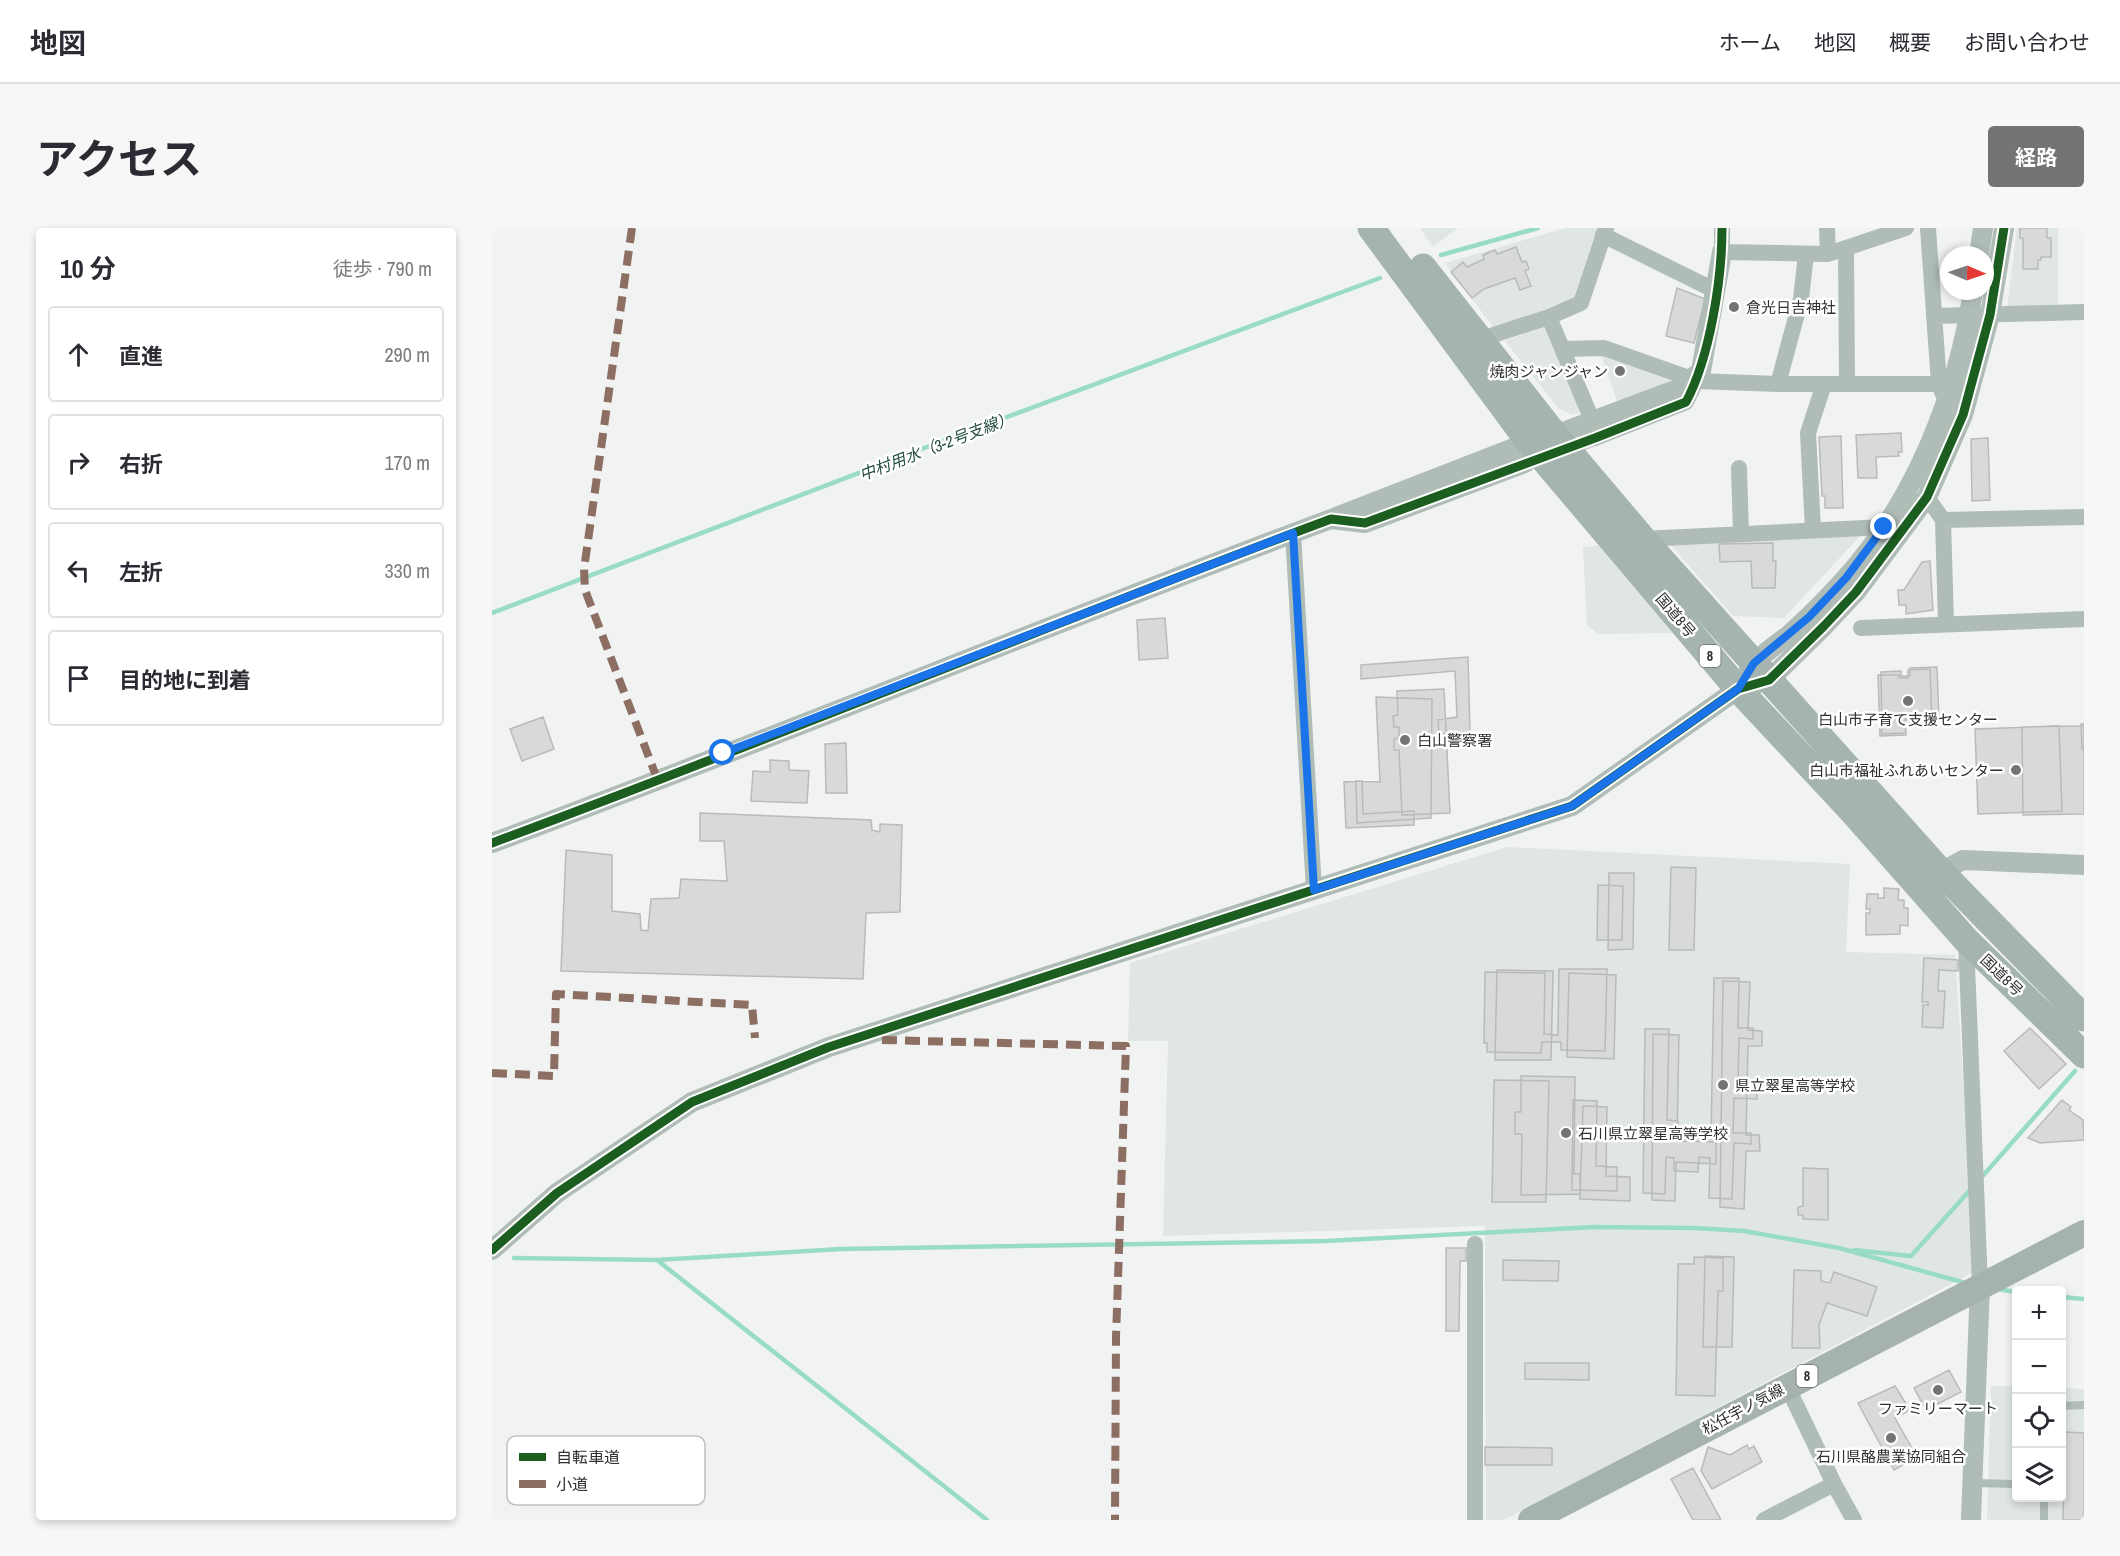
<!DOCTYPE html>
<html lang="ja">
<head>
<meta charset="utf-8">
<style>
  :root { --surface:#fff; --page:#f7f7f7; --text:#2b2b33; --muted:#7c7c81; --line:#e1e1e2; --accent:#737574 }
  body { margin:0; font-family:"Archivo Narrow","Noto Sans JP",sans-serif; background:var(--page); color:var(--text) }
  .controls { position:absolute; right:18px; bottom:18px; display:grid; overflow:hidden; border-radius:6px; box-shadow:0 3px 9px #0003 }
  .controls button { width:54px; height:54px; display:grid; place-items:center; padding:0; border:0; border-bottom:2px solid var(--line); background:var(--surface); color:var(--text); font:30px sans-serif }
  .compass { position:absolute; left:1448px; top:18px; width:54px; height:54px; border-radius:50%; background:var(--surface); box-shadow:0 3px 9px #0003; rotate:92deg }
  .stop { position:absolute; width:18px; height:18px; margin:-14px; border:4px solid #1a73e8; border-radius:50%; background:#fff }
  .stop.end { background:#1a73e8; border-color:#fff; box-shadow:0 2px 6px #0008 }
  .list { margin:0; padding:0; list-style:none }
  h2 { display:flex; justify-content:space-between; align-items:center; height:78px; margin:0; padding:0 24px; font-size:26px }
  h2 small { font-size:20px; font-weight:400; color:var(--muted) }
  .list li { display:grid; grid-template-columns:39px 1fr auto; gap:18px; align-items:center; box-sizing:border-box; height:96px; margin:0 12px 12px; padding:0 12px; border:2px solid var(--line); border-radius:6px }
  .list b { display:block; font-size:22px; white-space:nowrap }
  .list em { font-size:20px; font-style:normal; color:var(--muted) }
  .icon { flex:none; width:33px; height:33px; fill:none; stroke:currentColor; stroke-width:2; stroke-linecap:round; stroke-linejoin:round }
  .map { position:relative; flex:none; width:1592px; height:1292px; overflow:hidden; border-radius:6px }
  header { display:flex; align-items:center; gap:36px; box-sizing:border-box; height:84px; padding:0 30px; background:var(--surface); border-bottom:2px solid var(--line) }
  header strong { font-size:28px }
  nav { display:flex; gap:33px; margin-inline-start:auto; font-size:21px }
  .intro { display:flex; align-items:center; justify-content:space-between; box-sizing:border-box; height:144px; padding:0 36px }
  h1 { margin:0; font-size:42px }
  .button { padding:15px 27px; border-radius:6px; background:var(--accent); color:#fff; font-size:21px; font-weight:700 }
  main { display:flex; gap:36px; padding:0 36px }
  aside { flex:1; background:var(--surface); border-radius:6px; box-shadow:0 3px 9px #0003 }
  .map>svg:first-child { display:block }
</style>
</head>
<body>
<header>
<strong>地図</strong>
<nav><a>ホーム</a><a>地図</a><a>概要</a><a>お問い合わせ</a></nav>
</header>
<div class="intro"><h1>アクセス</h1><a class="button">経路</a></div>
<main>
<aside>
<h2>10 分<small>徒歩 · 790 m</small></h2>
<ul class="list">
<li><svg class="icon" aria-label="ahead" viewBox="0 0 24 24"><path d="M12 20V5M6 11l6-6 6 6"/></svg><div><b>直進</b></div><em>290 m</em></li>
<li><svg class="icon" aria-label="right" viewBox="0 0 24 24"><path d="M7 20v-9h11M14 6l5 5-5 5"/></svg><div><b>右折</b></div><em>170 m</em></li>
<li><svg class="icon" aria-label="left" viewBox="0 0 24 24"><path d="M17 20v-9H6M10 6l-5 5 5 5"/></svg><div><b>左折</b></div><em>330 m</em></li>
<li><svg class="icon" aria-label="arrive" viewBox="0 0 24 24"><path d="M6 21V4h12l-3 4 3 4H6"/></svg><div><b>目的地に到着</b></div></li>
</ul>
</aside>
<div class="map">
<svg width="1592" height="1292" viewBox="0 0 1592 1292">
  <rect width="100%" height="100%" fill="#f1f3f2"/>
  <path fill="#e0e6e4" d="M 928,0 L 966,0 L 941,19 Z
    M 1073,0 L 1107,0 L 1085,71 L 1005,104 L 953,35 Z
    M 1525,0 L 1566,0 L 1566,79 L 1515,82 Z
    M 1056,97 L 1091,183 L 1080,187 L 1066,180 L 1013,113 Z
    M 1108,124 L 1182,150 L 1158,163 L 1125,173 Z
    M 1370,306 L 1292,390 L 1241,388 L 1177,315 Z
    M 1107,318 L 1181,405 L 1106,406 L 1095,397 L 1091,319 Z
    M 1015,619 L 1358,636 L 1354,724 L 1463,727 L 1484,1043 L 1012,1292 L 994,1292 L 993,998 L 671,1008 L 676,813 L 636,813 L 638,735 Z
    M 1499,1158 L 1524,1158 L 1524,1270 L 1570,1270 L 1570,1160 L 1592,1161 L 1592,1292 L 1495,1292 Z"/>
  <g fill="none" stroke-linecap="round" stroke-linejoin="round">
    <path stroke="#99dcc4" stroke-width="4.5" d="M 949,27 L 1046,0
      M 0,385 L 461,209 L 888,50
      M 1488,951 L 1583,843
      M 1362,1022 L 1419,1028 L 1479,961
      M 22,1030 L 165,1032 L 349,1021 L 835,1013 L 1102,999 L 1203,1000 L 1252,1003 L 1347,1020 L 1470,1054
      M 165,1032 L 495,1292
      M 1505,1061 L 1524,1064
      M 1570,1069 L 1592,1071"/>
  </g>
  <path fill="#d8dad9" stroke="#b9bab9" stroke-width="1.5" d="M 1528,0 L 1555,0 L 1555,10 L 1559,10 L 1559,29 L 1549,29 L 1549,32 L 1546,32 L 1546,41 L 1531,41 L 1531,10 L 1528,10 Z
    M 1024,19 L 1030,34 L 1034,33 L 1037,41 L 1033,43 L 1039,58 L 1028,62 L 1023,50 L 992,61 L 980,70 L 959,44 L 971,34 L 975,39 L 992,31 L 991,27 L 1003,22 L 1005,26 Z
    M 1185,60 L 1213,71 L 1202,115 L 1174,108 Z
    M 1409,205 L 1410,224 L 1406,224 L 1407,228 L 1384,229 L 1385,250 L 1366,250 L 1364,207 Z
    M 1349,208 L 1351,280 L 1333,280 L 1333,268 L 1330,268 L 1327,209 Z
    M 1496,210 L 1498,272 L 1480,273 L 1479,211 Z
    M 1281,315 L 1281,333 L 1284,333 L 1283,360 L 1260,360 L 1259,333 L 1228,334 L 1227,316 Z
    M 1438,333 L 1441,382 L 1414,386 L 1414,377 L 1407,377 L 1406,362 L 1412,362 L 1430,334 Z
    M 673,390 L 676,430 L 647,432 L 645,392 Z
    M 976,429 L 978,504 L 947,506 L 946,492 L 965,489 L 963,443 L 869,451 L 869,437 Z
    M 1445,439 L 1447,493 L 1420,494 L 1420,491 L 1413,491 L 1414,505 L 1390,506 L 1389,444 L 1409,443 L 1409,448 L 1418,448 L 1418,440 Z
    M 1438,441 L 1440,495 L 1417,496 L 1417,492 L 1413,492 L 1414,507 L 1388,508 L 1386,447 L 1407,447 L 1407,450 L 1416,450 L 1416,442 Z
    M 952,461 L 958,585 L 910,587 L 907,522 L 902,522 L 902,511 L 907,510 L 907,499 L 902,499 L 901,488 L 906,487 L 905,463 Z
    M 884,469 L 940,471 L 939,590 L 865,595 L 864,553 L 888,554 Z
    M 51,489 L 62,521 L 30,533 L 18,501 Z
    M 1589,496 L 1592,496 L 1592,521 L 1590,521 Z
    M 1567,498 L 1570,583 L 1486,586 L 1483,501 Z
    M 1592,498 L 1592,586 L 1531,587 L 1530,499 Z
    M 354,515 L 355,565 L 334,565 L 333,516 Z
    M 278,532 L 297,533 L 297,542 L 317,543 L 315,575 L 259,573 L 261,543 L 278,544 Z
    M 870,553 L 871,586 L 922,583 L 922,597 L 854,600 L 852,554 Z
    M 208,585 L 379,592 L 380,602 L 388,604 L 388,596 L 410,597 L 408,684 L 374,685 L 371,751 L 69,743 L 74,622 L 120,627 L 120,683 L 148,686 L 149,702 L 156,703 L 159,671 L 187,670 L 189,651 L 235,653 L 232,613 L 208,613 Z
    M 1179,639 L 1204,640 L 1202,722 L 1177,722 Z
    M 1117,645 L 1142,645 L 1141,721 L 1116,722 Z
    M 1106,657 L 1131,658 L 1130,712 L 1105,712 Z
    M 1392,660 L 1407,661 L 1406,672 L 1412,672 L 1412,680 L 1416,680 L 1416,698 L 1408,697 L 1408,706 L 1374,707 L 1374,685 L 1378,685 L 1378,681 L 1374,681 L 1375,666 L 1386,666 L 1386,670 L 1392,670 Z
    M 1432,730 L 1466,732 L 1466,743 L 1447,742 L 1446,763 L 1453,763 L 1451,800 L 1430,799 L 1431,777 L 1436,777 L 1436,774 L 1430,774 Z
    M 1067,741 L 1115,741 L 1113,823 L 1069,822 L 1069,814 L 1050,814 L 1049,825 L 995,824 L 995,815 L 992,815 L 993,744 L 1053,745 L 1052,806 L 1066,807 Z
    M 1005,742 L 1061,743 L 1059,832 L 1003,832 Z
    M 1077,745 L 1124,747 L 1122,831 L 1075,829 Z
    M 1222,750 L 1247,750 L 1246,800 L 1261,800 L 1261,811 L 1247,810 L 1246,855 L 1265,855 L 1265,871 L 1242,870 L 1241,905 L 1259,905 L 1259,916 L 1242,915 L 1240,971 L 1217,970 L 1218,930 L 1207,929 L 1206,944 L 1182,943 L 1182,930 L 1174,929 L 1173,966 L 1151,965 L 1153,801 L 1177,801 L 1175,892 L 1186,893 L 1186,908 L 1219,909 Z
    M 1231,753 L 1258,754 L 1256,802 L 1270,803 L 1270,818 L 1256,818 L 1254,907 L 1267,907 L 1268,923 L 1254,923 L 1252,981 L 1228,979 Z
    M 1538,800 L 1574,836 L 1547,861 L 1512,823 Z
    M 1161,806 L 1187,807 L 1185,913 L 1224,914 L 1224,936 L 1184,934 L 1183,973 L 1160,972 Z
    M 1029,848 L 1083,849 L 1082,946 L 1088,946 L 1088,966 L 1029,967 L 1030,906 L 1023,906 L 1023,884 L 1029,884 Z
    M 1002,852 L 1057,853 L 1054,974 L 1000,974 Z
    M 1081,872 L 1105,873 L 1104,938 L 1125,939 L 1125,963 L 1080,962 Z
    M 1570,872 L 1579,879 L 1577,882 L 1591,892 L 1592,912 L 1548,915 L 1536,910 Z
    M 1091,878 L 1115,879 L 1114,948 L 1138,949 L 1138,973 L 1088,971 Z
    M 1311,940 L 1336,941 L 1336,992 L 1311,991 L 1311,987 L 1306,987 L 1306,979 L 1311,978 Z
    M 954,1020 L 974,1020 L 974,1033 L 968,1033 L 967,1103 L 954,1103 Z
    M 1213,1028 L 1242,1029 L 1240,1119 L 1211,1119 Z
    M 1202,1029 L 1231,1030 L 1231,1063 L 1226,1063 L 1223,1168 L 1184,1167 L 1186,1036 L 1202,1036 Z
    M 1011,1032 L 1067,1033 L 1066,1053 L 1011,1052 Z
    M 1302,1042 L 1329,1043 L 1329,1053 L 1338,1055 L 1342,1044 L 1385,1059 L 1375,1088 L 1335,1075 L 1327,1097 L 1328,1120 L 1300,1120 Z
    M 1033,1135 L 1097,1135 L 1097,1152 L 1033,1151 Z
    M 1457,1142 L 1469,1164 L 1434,1182 L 1422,1160 Z
    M 1403,1158 L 1418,1182 L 1403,1190 L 1425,1229 L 1402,1242 L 1366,1175 Z
    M 1573,1204 L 1592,1205 L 1592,1292 L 1571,1292 Z
    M 1255,1217 L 1257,1221 L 1262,1218 L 1270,1234 L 1220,1261 L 1209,1243 L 1216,1219 L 1238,1227 Z
    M 993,1219 L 1060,1220 L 1060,1237 L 993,1237 Z
    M 1201,1240 L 1229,1292 L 1201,1292 L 1179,1251 Z"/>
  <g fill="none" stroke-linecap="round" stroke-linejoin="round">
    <path stroke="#cacccb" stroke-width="16" stroke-dasharray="16 8" stroke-linecap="butt" d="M 1067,223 L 1103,210"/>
    <path stroke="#b0bcb6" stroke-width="8" d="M 1570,1178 L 1592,1177
      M 1480,1255 L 1524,1256
      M 1552,1292 L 1552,1270"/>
    <path stroke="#b0bcb6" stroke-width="16" d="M 1230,0 L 1230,24 L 1336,26 L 1414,0
      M 1335,0 L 1336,26
      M 1436,0 L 1447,156 L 1451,166
      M 1111,7 L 1224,63
      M 1354,21 L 1355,156
      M 1442,88 L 1592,84
      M 1057,89 L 1100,192
      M 986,112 L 1057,89 L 1089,75 L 1114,0
      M 1072,121 L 1112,120 L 1200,151
      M 1205,153 L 1286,156 L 1447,156
      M 1286,156 L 1309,71 L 1314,26
      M 1103,210 L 1194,174 L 1208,145
      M 1247,240 L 1249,306
      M 1435,269 L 1451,292 L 1454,395
      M 1451,292 L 1592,289
      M 1321,302 L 1316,205 L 1332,156
      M 801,305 L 822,662
      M 1151,311 L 1392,299
      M 1369,400 L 1592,391
      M 1474,712 L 1488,1057
      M 1295,1158 L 1342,1256
      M 983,1292 L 983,1016
      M 1272,1292 L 1342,1256 L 1362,1292"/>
    <path stroke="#b0bcb6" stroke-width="20" d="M 1487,27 L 1491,0
      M 1063,207 L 1188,160 L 1209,143 L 1230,24
      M 844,289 L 1037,214
      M 1255,446 C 1265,429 1283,418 1298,406 C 1317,389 1336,370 1353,351 C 1423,273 1466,166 1481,63
      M 0,615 C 281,511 558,396 839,291 L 873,295 L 1033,235
      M 1449,644 L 1471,632 L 1592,637
      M 0,1022 L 65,965 L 200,874 L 337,819 L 1080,578 L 1246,461 L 1277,452 L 1332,398 L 1364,364 L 1435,269 L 1471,187 L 1498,87 L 1512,0
      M 1479,1292 L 1488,1057"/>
    <path stroke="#a5b2ad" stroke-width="26" d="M 1039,1292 L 1592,1005"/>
    <path stroke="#a6b4af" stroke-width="27" d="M 879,0 L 1037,214 L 1246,461 L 1360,583 L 1474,712 L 1592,827
      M 931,39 L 1063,207 L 1151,311 L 1449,644 L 1592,790"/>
    <path stroke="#8d6e63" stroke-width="8" stroke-dasharray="15 8" stroke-linecap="butt" d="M 140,0 L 92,341 L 93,362 L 166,553
      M 390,812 L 634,818 L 624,1109 L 623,1292
      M 0,845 L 62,848 L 64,766 L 260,777 L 263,810"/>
    <g stroke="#fff" stroke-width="13">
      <path id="cycleway" d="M 0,615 C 281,511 558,396 839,291 L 873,295 L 1103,210 L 1194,174 C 1218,129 1230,51 1230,0
        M 0,1022 L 65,965 L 200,874 L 337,819 L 1080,578 L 1246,461 L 1277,452 L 1332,398 L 1364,364 L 1435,269 L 1471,187 L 1498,87 L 1512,0"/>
    </g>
    <use href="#cycleway" stroke="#1b5e20" stroke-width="9"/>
  </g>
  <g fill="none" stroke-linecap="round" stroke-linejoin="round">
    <path stroke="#1a73e8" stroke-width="8" d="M 231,525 L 801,305 L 822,662 L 1080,578 L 1246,461 L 1262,435 L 1317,389 L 1354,350 L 1392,299"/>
  </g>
  <g fill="#737574" stroke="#fff" stroke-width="2">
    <circle cx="1242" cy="79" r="6"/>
    <circle cx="1128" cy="143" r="6"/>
    <circle cx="1416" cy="473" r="6"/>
    <circle cx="913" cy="512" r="6"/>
    <circle cx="1524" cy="542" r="6"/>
    <circle cx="1231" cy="857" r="6"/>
    <circle cx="1074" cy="905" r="6"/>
    <circle cx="1446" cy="1162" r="6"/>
    <circle cx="1399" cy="1210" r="6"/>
  </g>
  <g text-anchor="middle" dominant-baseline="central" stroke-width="5" stroke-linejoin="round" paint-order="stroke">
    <g fill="#fff" stroke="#6d6f6e" stroke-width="1.5">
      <rect x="1207.5" y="417" width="21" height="22" rx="4.5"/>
      <rect x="1304.5" y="1137" width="21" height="22" rx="4.5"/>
    </g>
    <g font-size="14" font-weight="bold" fill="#2f3130">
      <text x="1218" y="428">8</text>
      <text x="1315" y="1148">8</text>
    </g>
    <g font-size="15" fill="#2f3130" stroke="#fff" text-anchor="start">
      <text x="1254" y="79">倉光日吉神社</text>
      <text x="1116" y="143" text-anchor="end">焼肉ジャンジャン</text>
      <text x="1416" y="491" text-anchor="middle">白山市子育て支援センター</text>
      <text x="925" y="512">白山警察署</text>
      <text x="1512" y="542" text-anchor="end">白山市福祉ふれあいセンター</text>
      <text x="1243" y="857">県立翠星高等学校</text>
      <text x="1086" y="905">石川県立翠星高等学校</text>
      <text x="1446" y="1180" text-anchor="middle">ファミリーマート</text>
      <text x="1399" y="1228" text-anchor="middle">石川県酪農業協同組合</text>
    </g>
    <g font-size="15" fill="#2f3130" stroke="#fff">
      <text transform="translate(1184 387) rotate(50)">国道8号</text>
      <text transform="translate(1510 747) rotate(44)">国道8号</text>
      <text transform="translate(1251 1181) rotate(-28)">松任宇ノ気線</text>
    </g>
    <g font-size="16" font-style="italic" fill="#234d3e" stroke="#fff">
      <text transform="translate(444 218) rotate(-21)">中村用水（3-2号支線）</text>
    </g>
  </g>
  <rect x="15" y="1208" width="198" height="69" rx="9" fill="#fff" stroke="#c1c1c1" stroke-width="1.5"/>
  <rect x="27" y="1225" width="27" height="8" fill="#1b5e20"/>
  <rect x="27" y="1252" width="27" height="8" fill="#8d6e63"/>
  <g font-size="16" fill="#2f3130">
    <text x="64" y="1235">自転車道</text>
    <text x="64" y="1262">小道</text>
  </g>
</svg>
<div class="controls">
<button>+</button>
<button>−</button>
<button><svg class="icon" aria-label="locate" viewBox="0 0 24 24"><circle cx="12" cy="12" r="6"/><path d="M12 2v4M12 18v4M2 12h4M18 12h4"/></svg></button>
<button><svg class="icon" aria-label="layers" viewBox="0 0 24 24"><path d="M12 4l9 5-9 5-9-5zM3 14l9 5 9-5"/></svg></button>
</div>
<svg class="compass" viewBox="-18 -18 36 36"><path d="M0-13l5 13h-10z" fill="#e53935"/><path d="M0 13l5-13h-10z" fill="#7c7c81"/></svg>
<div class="stop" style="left:231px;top:525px"></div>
<div class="stop end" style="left:1392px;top:299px"></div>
</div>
</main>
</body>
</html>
